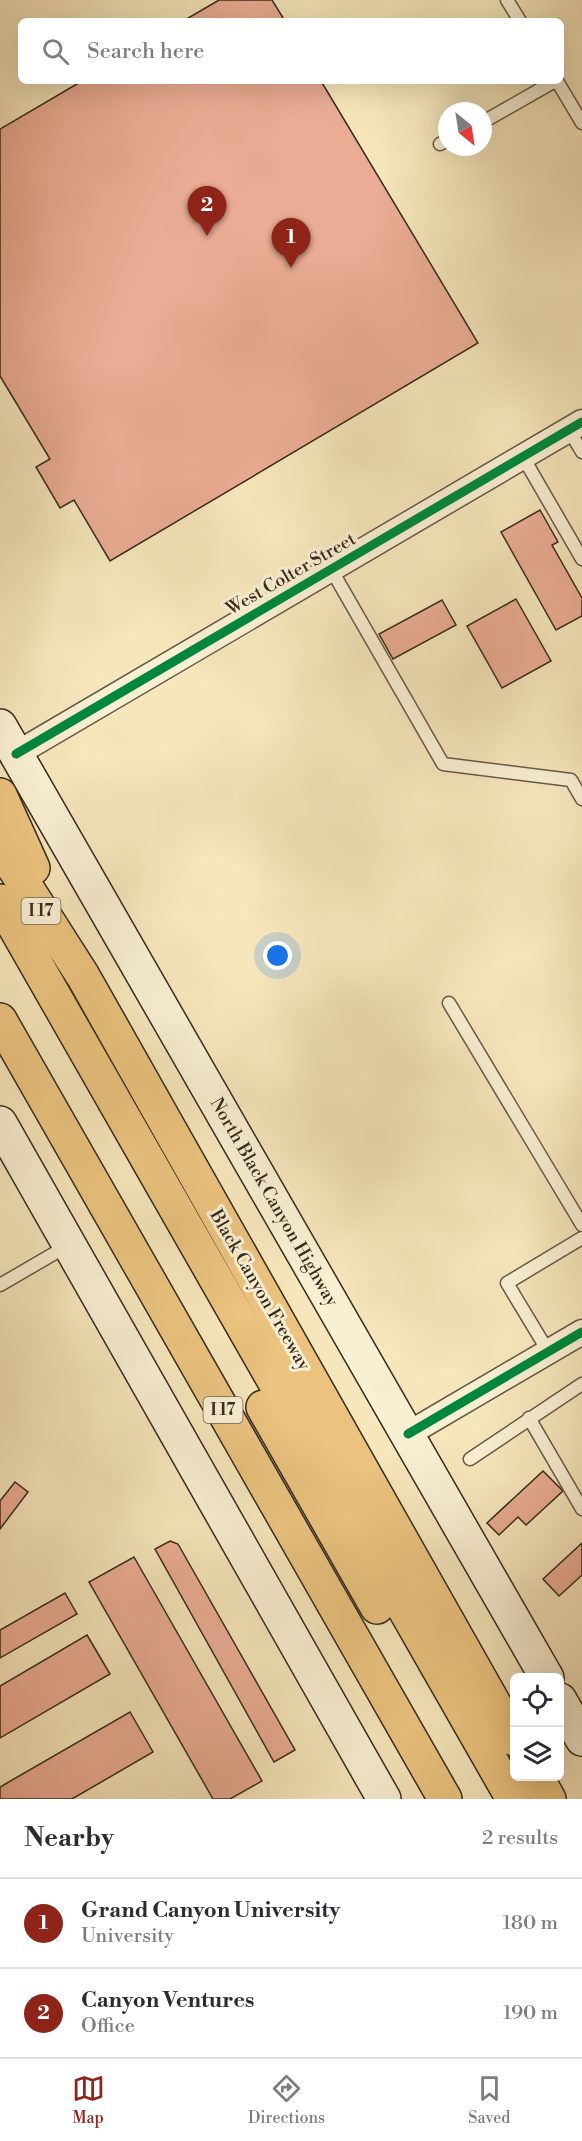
<!DOCTYPE html>
<html lang="en">
<head>
<meta charset="utf-8">
<style>
  :root { --surface:#fff; --page:#f2f2f3; --text:#2b2b33; --muted:#7c7c81; --line:#e1e1e2; --accent:#8f2418 }
  body { margin:0; font-family:"Libre Bodoni",serif; background:var(--page); color:var(--text) }
  .controls { position:absolute; right:18px; bottom:18px; display:grid; overflow:hidden; border-radius:9px; box-shadow:0 6px 24px #0002 }
  .controls button { width:54px; height:54px; display:grid; place-items:center; padding:0; border:0; border-bottom:2px solid var(--line); background:var(--surface); color:var(--text); font:30px sans-serif }
  .compass { position:absolute; left:438px; top:102px; width:54px; height:54px; border-radius:50%; background:var(--surface); box-shadow:0 6px 24px #0002; rotate:150deg }
  .you { position:absolute; left:278px; top:956px; width:21px; height:21px; margin:-15px; border:4px solid #fff; border-radius:50%; background:#1a73e8; box-shadow:0 0 0 9px #1a73e833 }
  .badge { display:grid; place-items:center; width:39px; height:39px; border-radius:50%; background:var(--accent); color:#fff; font-size:20px; font-weight:700 }
  .pin { position:absolute; translate:-50% -50px; filter:drop-shadow(0 2px 3px #0008) }
  .pin::after { content:''; position:absolute; top:32px; width:21px; height:18px; background:inherit; clip-path:polygon(0 0,100% 0,50% 100%) }
  .list { margin:0; padding:0; list-style:none }
  h2 { display:flex; justify-content:space-between; align-items:center; height:78px; margin:0; padding:0 24px; font-size:26px }
  h2 small { font-size:20px; font-weight:400; color:var(--muted) }
  .list li { display:grid; grid-template-columns:39px 1fr auto; gap:18px; align-items:center; box-sizing:border-box; height:90px; padding:0 24px; border-top:2px solid var(--line) }
  .list b { display:block; font-size:22px; white-space:nowrap }
  .list p { margin:0; font-size:20px; white-space:nowrap; color:var(--muted) }
  .list em { font-size:20px; font-style:normal; color:var(--muted) }
  .icon { flex:none; width:33px; height:33px; fill:none; stroke:currentColor; stroke-width:2; stroke-linecap:round; stroke-linejoin:round }
  .map { position:relative; flex:none; width:582px; height:1799px; overflow:hidden }
  .search { position:absolute; background:var(--surface); box-shadow:0 6px 24px #0002; left:18px; right:18px; top:18px; height:66px; display:flex; align-items:center; gap:15px; box-sizing:border-box; padding:0 21px; border-radius:9px; color:var(--muted); font-size:22px }
  .sheet { height:258px; background:var(--surface) }
  nav { display:flex; justify-content:space-around; align-items:center; box-sizing:border-box; height:84px; border-top:2px solid var(--line); background:var(--surface); font-size:16px; color:var(--muted) }
  nav a { display:grid; justify-items:center; gap:3px }
  nav .on { color:var(--accent) }
  .map>svg:first-child { display:block }
</style>
</head>
<body>
<div class="map">
<svg width="582" height="1799" viewBox="0 0 582 1799">
  <rect width="100%" height="100%" fill="#f6e6bc"/>
  <filter id="stains"><feTurbulence type="fractalNoise" baseFrequency=".00333" numOctaves="4"/><feColorMatrix values="0 0 0 0 .2 0 0 0 0 .09 0 0 0 0 .02 0 0 0 .5 -.17"/></filter>
  <radialGradient id="worn" r=".72"><stop offset=".6" stop-color="#630" stop-opacity="0"/><stop offset="1" stop-color="#630" stop-opacity=".3"/></radialGradient>
  <path fill="#eaac94" stroke="#362a1d" stroke-width="1.5" d="M 219,0 L 272,0 L 285,21 L 183,21 Z
    M 82,81 L 321,81 L 478,343 L 110,561 L 74,500 L 60,508 L 36,467 L 50,459 L 0,376 L 0,129 Z
    M 540,510 L 558,542 L 552,545 L 582,598 L 582,616 L 556,630 L 501,532 Z
    M 516,599 L 551,661 L 502,688 L 467,626 Z
    M 442,600 L 456,625 L 393,659 L 379,634 Z
    M 543,1471 L 563,1491 L 526,1525 L 518,1517 L 499,1535 L 487,1523 Z
    M 15,1482 L 28,1492 L 0,1529 L 0,1501 Z
    M 170,1541 L 178,1544 L 295,1750 L 274,1762 L 155,1549 Z
    M 582,1543 L 582,1575 L 559,1596 L 543,1579 Z
    M 134,1557 L 262,1781 L 230,1799 L 213,1799 L 89,1582 Z
    M 65,1593 L 77,1614 L 0,1658 L 0,1630 Z
    M 87,1635 L 110,1674 L 0,1738 L 0,1686 Z
    M 130,1712 L 153,1752 L 72,1799 L 0,1799 L 0,1787 Z"/>
  <g fill="none" stroke-linecap="round" stroke-linejoin="round">
    <g stroke="#665945" stroke-width="15">
      <path id="service" d="M 507,0 L 520,21
        M 557,81 L 582,123
        M 483,122 L 555,81
        M 440,144 L 447,140
        M 569,430 L 582,452
        M 523,457 L 582,559
        M 331,569 L 443,764 L 571,780 L 582,799
        M 449,1003 L 582,1225
        M 0,1285 L 67,1246
        M 548,1351 L 507,1283 L 582,1238
        M 529,1418 L 582,1509
        M 470,1459 L 582,1384"/>
    </g>
    <g stroke="#665945" stroke-width="27">
      <path id="minor" d="M 16,754 L 582,422
        M 408,1434 L 582,1332"/>
    </g>
    <g stroke="#362a1d" stroke-width="36">
      <path id="secondary" d="M 0,726 L 547,1678
        M 0,1123 L 384,1799
        M 560,1700 L 582,1739"/>
    </g>
    <g stroke="#362a1d" stroke-width="36">
      <path id="motorway" d="M 0,795 L 33,868
        M 0,846 L 83,976 L 514,1739
        M 0,901 L 513,1799
        M 0,1020 L 445,1799
        M 263,1407 L 377,1607
        M 536,1776 L 549,1799"/>
    </g>
    <use href="#service" stroke="#f9efd3" stroke-width="12"/>
    <use href="#minor" stroke="#f9efd3" stroke-width="24"/>
    <use href="#secondary" stroke="#f9efd3" stroke-width="33"/>
    <use href="#motorway" stroke="#ebc37e" stroke-width="33"/>
    <g stroke="#f9efd3" stroke-width="13">
      <path id="cycleway" d="M 16,754 L 582,422
        M 408,1434 L 582,1332"/>
    </g>
    <use href="#cycleway" stroke="#00873e" stroke-width="9"/>
  </g>
  <g text-anchor="middle" dominant-baseline="central" stroke-width="6" stroke-linejoin="round" paint-order="stroke">
    <g fill="#f9efd3" stroke="#706554" stroke-width="1.5">
      <rect x="21.5" y="898" width="39" height="26" rx="4.5"/>
      <rect x="203.5" y="1397" width="39" height="26" rx="4.5"/>
    </g>
    <g font-size="16" font-weight="bold" fill="#362a1d">
      <text x="41" y="911">I 17</text>
      <text x="223" y="1410">I 17</text>
    </g>
    <g font-size="18" fill="#362a1d" stroke="#f9efd3">
      <text transform="translate(291 574) rotate(-30)">West Colter Street</text>
      <text transform="translate(274 1202) rotate(60)">North Black Canyon Highway</text>
      <text transform="translate(260 1290) rotate(60)">Black Canyon Freeway</text>
    </g>
  </g>
  <rect width="100%" height="100%" filter="url(#stains)"/>
  <rect width="100%" height="100%" fill="url(#worn)"/>
</svg>
<div class="controls">
<button><svg class="icon" aria-label="locate" viewBox="0 0 24 24"><circle cx="12" cy="12" r="6"/><path d="M12 2v4M12 18v4M2 12h4M18 12h4"/></svg></button>
<button><svg class="icon" aria-label="layers" viewBox="0 0 24 24"><path d="M12 4l9 5-9 5-9-5zM3 14l9 5 9-5"/></svg></button>
</div>
<svg class="compass" viewBox="-18 -18 36 36"><path d="M0-13l5 13h-10z" fill="#e53935"/><path d="M0 13l5-13h-10z" fill="#7c7c81"/></svg>
<div class="you"></div>
<div class="pin badge" style="left:291px;top:268px">1</div>
<div class="pin badge" style="left:207px;top:236px">2</div>
<div class="search"><svg class="icon" aria-label="search" viewBox="0 0 24 24"><circle cx="10" cy="10" r="6"/><path d="M15 15l6 6"/></svg>Search here</div>
</div>
<section class="sheet">
<h2>Nearby<small>2 results</small></h2>
<ul class="list">
<li><span class="badge">1</span><div><b>Grand Canyon University</b><p>University</p></div><em>180 m</em></li>
<li><span class="badge">2</span><div><b>Canyon Ventures</b><p>Office</p></div><em>190 m</em></li>
</ul>
</section>
<nav>
<a class="on"><svg class="icon" aria-label="map" viewBox="0 0 24 24"><path d="M3 6l6-2 6 2 6-2v14l-6 2-6-2-6 2zM9 4v14M15 6v14"/></svg>Map</a>
<a><svg class="icon" aria-label="directions" viewBox="0 0 24 24"><path d="M12 3l9 9-9 9-9-9zM9 14v-3h6M13 9l2 2-2 2"/></svg>Directions</a>
<a><svg class="icon" aria-label="saved" viewBox="0 0 24 24"><path d="M7 4h10v16l-5-4-5 4z"/></svg>Saved</a>
</nav>
</body>
</html>
